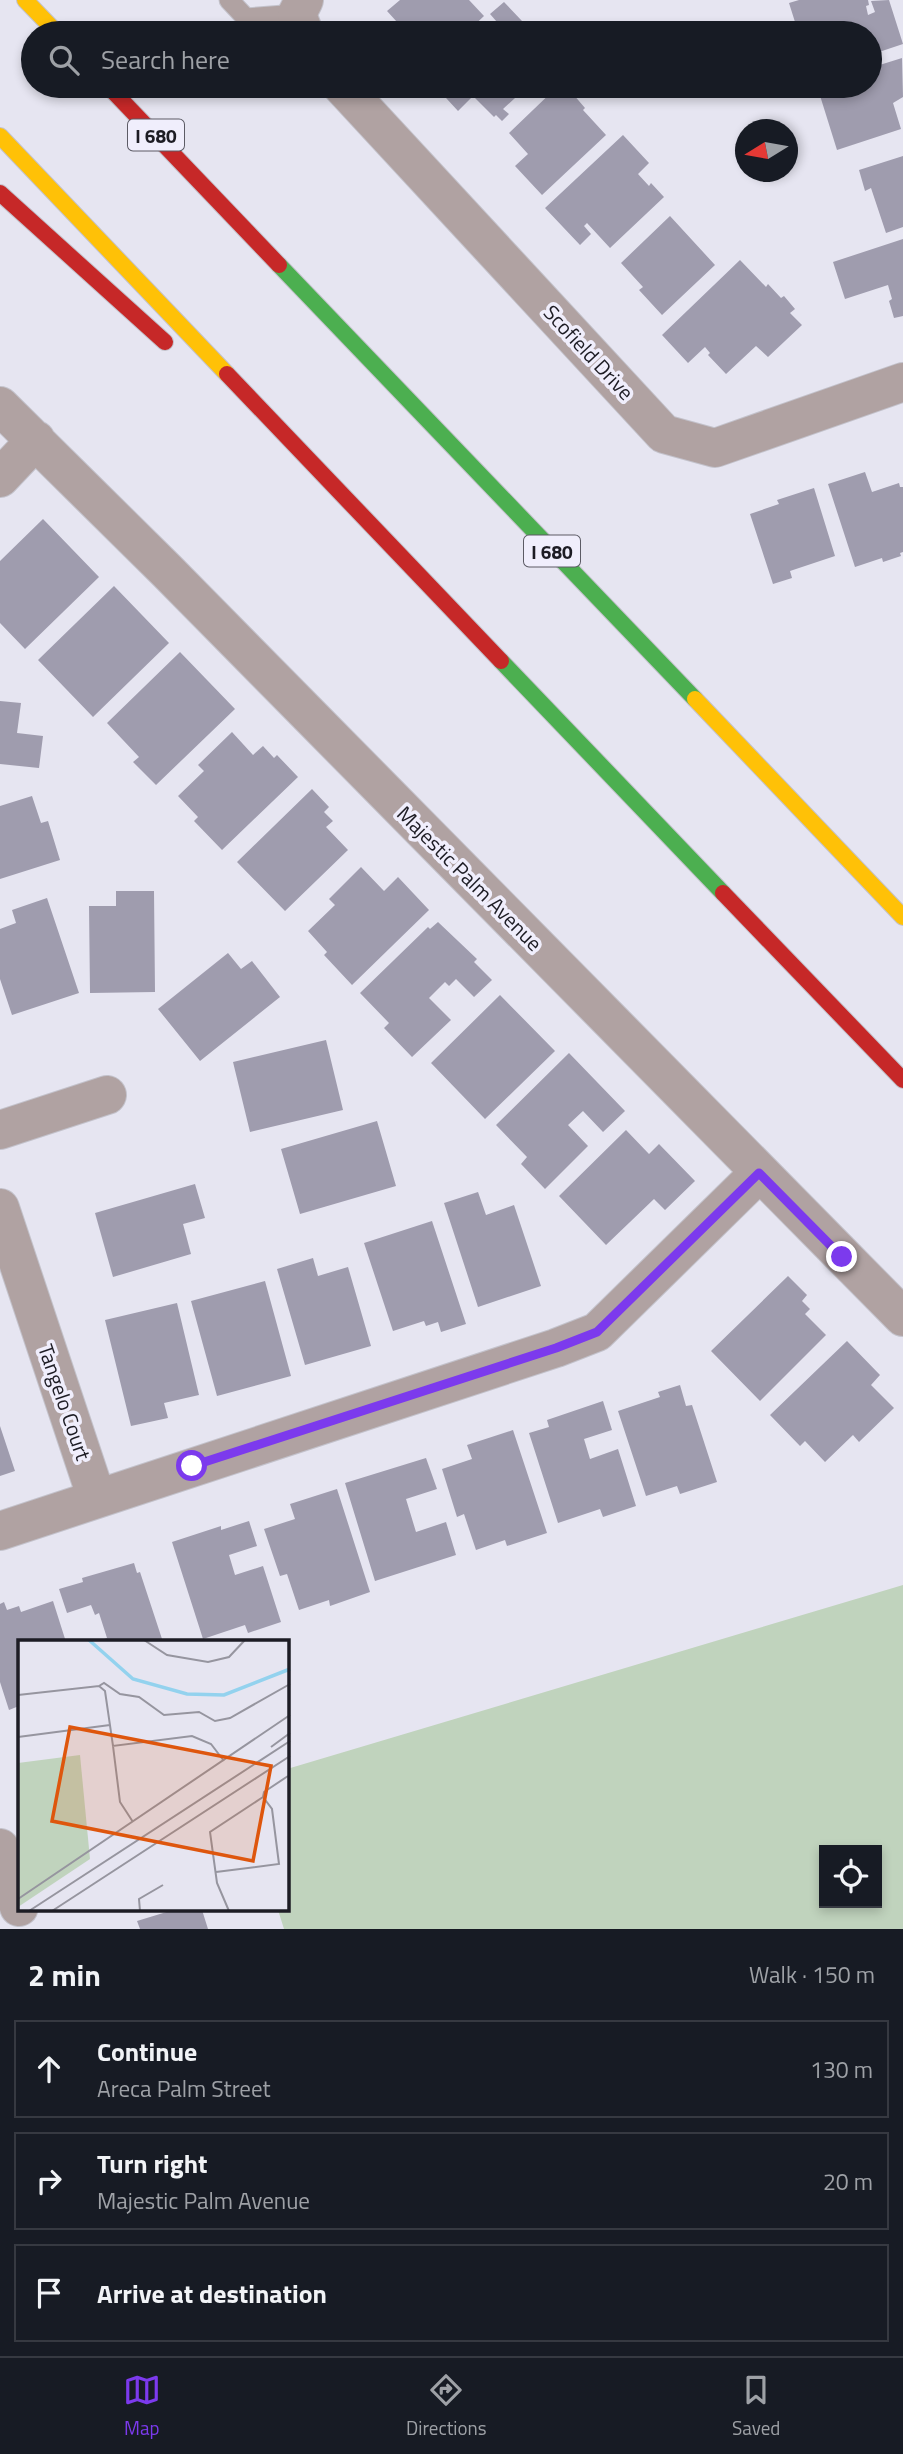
<!DOCTYPE html>
<html lang="en">
<head>
<meta charset="utf-8">
<style>
  :root { --surface:#171b24; --page:#242831; --text:#f1f3f6; --muted:#9ea1a6; --line:#363941; --accent:#7c3aed }
  body { margin:0; font-family:"Titillium Web",sans-serif; background:var(--page); color:var(--text) }
  .controls { position:absolute; right:21px; bottom:21px; display:grid; overflow:hidden; border-radius:0px; box-shadow:0 4px 10px #0003 }
  .controls button { width:63px; height:63px; display:grid; place-items:center; padding:0; border:0; border-bottom:2px solid var(--line); background:var(--surface); color:var(--text); font:35px sans-serif }
  .compass { position:absolute; left:735px; top:119px; width:63px; height:63px; border-radius:50%; background:var(--surface); box-shadow:0 4px 10px #0003; rotate:259deg }
  .stop { position:absolute; width:21px; height:21px; margin:-16px; border:5px solid #7c3aed; border-radius:50%; background:#fff }
  .stop.end { background:#7c3aed; border-color:#fff; box-shadow:0 2px 7px #0008 }
  .list { margin:0; padding:0; list-style:none }
  h2 { display:flex; justify-content:space-between; align-items:center; height:91px; margin:0; padding:0 28px; font-size:30px }
  h2 small { font-size:23px; font-weight:400; color:var(--muted) }
  .list li { display:grid; grid-template-columns:46px 1fr auto; gap:21px; align-items:center; box-sizing:border-box; height:98px; margin:0 14px 14px; padding:0 14px; border:2px solid var(--line); border-radius:0px }
  .list b { display:block; font-size:26px; white-space:nowrap }
  .list p { margin:0; font-size:23px; white-space:nowrap; color:var(--muted) }
  .list em { font-size:23px; font-style:normal; color:var(--muted) }
  .icon { flex:none; width:38px; height:38px; fill:none; stroke:currentColor; stroke-width:2; stroke-linecap:round; stroke-linejoin:round }
  .map { position:relative; flex:none; width:903px; height:1929px; overflow:hidden }
  .search { position:absolute; background:var(--surface); box-shadow:0 4px 10px #0003; left:21px; right:21px; top:21px; height:77px; display:flex; align-items:center; gap:18px; box-sizing:border-box; padding:0 24px; border-radius:38px; color:var(--muted); font-size:26px }
  .sheet { height:427px; background:var(--surface) }
  nav { display:flex; justify-content:space-around; align-items:center; box-sizing:border-box; height:98px; border-top:2px solid var(--line); background:var(--surface); font-size:19px; color:var(--muted) }
  nav a { display:grid; justify-items:center; gap:4px }
  nav .on { color:var(--accent) }
  .map>svg:first-child { display:block }
</style>
</head>
<body>
<div class="map">
<svg width="903" height="1929" viewBox="0 0 903 1929">
  <rect width="100%" height="100%" fill="#e6e5f1"/>
  <path fill="#c0d3bd" fill-rule="evenodd" d="M 903,1585 L 903,1929 L 284,1929 L 278,1910 L 287,1910 L 287,1769 ZM 824,1850 L 877,1850 L 877,1903 L 824,1903 Z"/>
  <path fill="#9f9cae" d="M 400,0 L 469,0 L 484,16 L 466,33 L 407,33 L 387,11 Z
    M 799,0 L 868,0 L 869,5 L 866,6 L 868,15 L 875,12 L 871,1 L 889,0 L 903,44 L 870,55 L 870,33 L 802,33 L 798,21 L 795,22 L 789,3 Z
    M 504,2 L 522,21 L 508,33 L 485,33 L 497,22 L 490,14 Z
    M 902,58 L 903,97 L 893,103 L 901,129 L 837,150 L 817,86 L 870,86 L 870,68 Z
    M 435,86 L 528,86 L 503,109 L 509,114 L 502,121 L 496,115 L 494,117 L 473,96 L 458,111 Z
    M 558,86 L 570,96 L 573,94 L 585,108 L 583,110 L 606,135 L 542,195 L 515,166 L 528,154 L 509,133 Z
    M 623,135 L 649,163 L 638,174 L 649,186 L 651,183 L 664,197 L 610,248 L 587,223 L 584,226 L 591,234 L 580,245 L 545,208 Z
    M 903,156 L 903,227 L 886,233 L 871,188 L 865,191 L 859,170 Z
    M 670,216 L 715,265 L 662,315 L 639,290 L 643,287 L 621,263 Z
    M 903,239 L 903,316 L 894,318 L 889,301 L 892,299 L 888,285 L 845,299 L 833,262 Z
    M 740,260 L 766,287 L 768,284 L 781,298 L 784,296 L 795,309 L 790,313 L 802,325 L 768,357 L 756,346 L 726,374 L 708,355 L 710,353 L 705,347 L 688,363 L 662,335 Z
    M 865,472 L 872,492 L 899,483 L 900,487 L 903,487 L 903,552 L 900,553 L 901,556 L 883,562 L 882,558 L 855,567 L 828,484 Z
    M 814,488 L 835,556 L 790,571 L 792,578 L 773,584 L 750,514 L 779,504 L 777,500 Z
    M 43,519 L 99,577 L 25,649 L 0,623 L 0,561 Z
    M 114,586 L 169,643 L 93,717 L 38,660 Z
    M 180,652 L 235,709 L 156,785 L 133,762 L 139,757 L 107,723 Z
    M 0,701 L 21,703 L 17,733 L 43,736 L 39,768 L 0,764 Z
    M 232,732 L 253,755 L 263,746 L 274,758 L 277,755 L 298,777 L 222,850 L 194,821 L 198,817 L 178,796 L 204,771 L 198,765 Z
    M 312,789 L 329,807 L 324,812 L 333,821 L 326,827 L 348,850 L 285,911 L 237,862 Z
    M 32,796 L 41,823 L 48,821 L 60,860 L 0,879 L 0,806 Z
    M 361,867 L 384,891 L 398,877 L 429,910 L 352,985 L 324,955 L 327,952 L 308,931 L 335,905 L 329,899 Z
    M 116,891 L 154,891 L 155,992 L 90,993 L 89,906 L 116,906 Z
    M 47,898 L 79,993 L 12,1015 L 0,979 L 0,929 L 16,923 L 12,910 Z
    M 438,922 L 477,959 L 474,962 L 492,980 L 474,997 L 456,979 L 449,986 L 445,982 L 429,998 L 451,1020 L 412,1057 L 384,1028 L 389,1023 L 360,993 L 428,927 L 430,929 Z
    M 228,953 L 241,969 L 252,961 L 280,997 L 200,1061 L 158,1009 Z
    M 500,995 L 555,1051 L 485,1119 L 431,1063 Z
    M 326,1040 L 343,1110 L 250,1132 L 233,1062 Z
    M 569,1053 L 625,1111 L 603,1132 L 583,1111 L 568,1125 L 588,1146 L 545,1189 L 521,1164 L 527,1157 L 496,1125 Z
    M 377,1121 L 396,1186 L 300,1214 L 281,1149 Z
    M 626,1130 L 649,1154 L 659,1144 L 695,1181 L 665,1210 L 654,1199 L 606,1245 L 559,1196 Z
    M 195,1184 L 205,1218 L 183,1224 L 191,1254 L 113,1277 L 95,1213 Z
    M 478,1192 L 486,1215 L 514,1205 L 541,1286 L 478,1307 L 444,1203 Z
    M 432,1221 L 466,1324 L 441,1332 L 438,1322 L 426,1326 L 424,1321 L 393,1331 L 364,1243 Z
    M 313,1258 L 318,1276 L 348,1267 L 371,1346 L 305,1365 L 277,1269 Z
    M 788,1276 L 807,1295 L 802,1301 L 810,1309 L 805,1314 L 826,1335 L 760,1401 L 711,1351 Z
    M 265,1281 L 291,1376 L 217,1396 L 191,1301 Z
    M 177,1303 L 199,1395 L 164,1403 L 168,1418 L 131,1426 L 105,1320 Z
    M 847,1341 L 880,1375 L 871,1385 L 894,1408 L 859,1442 L 853,1435 L 825,1462 L 805,1441 L 800,1446 L 770,1415 Z
    M 680,1385 L 686,1406 L 692,1405 L 717,1482 L 680,1494 L 677,1486 L 646,1496 L 618,1411 L 660,1397 L 658,1392 Z
    M 603,1401 L 612,1430 L 584,1439 L 590,1459 L 618,1449 L 636,1506 L 603,1517 L 600,1509 L 558,1523 L 529,1433 L 549,1427 L 547,1420 Z
    M 0,1426 L 15,1471 L 0,1476 Z
    M 513,1430 L 547,1533 L 507,1546 L 505,1540 L 476,1550 L 464,1514 L 457,1517 L 442,1469 L 472,1459 L 467,1445 Z
    M 426,1458 L 437,1489 L 406,1499 L 416,1532 L 446,1522 L 456,1555 L 375,1581 L 345,1483 Z
    M 337,1489 L 370,1592 L 330,1606 L 329,1600 L 299,1610 L 287,1574 L 280,1576 L 264,1529 L 295,1519 L 290,1504 Z
    M 249,1521 L 257,1546 L 229,1555 L 235,1575 L 263,1566 L 281,1622 L 248,1633 L 245,1625 L 203,1639 L 172,1542 L 221,1526 L 221,1530 Z
    M 134,1563 L 137,1573 L 140,1572 L 163,1642 L 95,1642 L 107,1638 L 99,1613 L 95,1615 L 91,1605 L 67,1613 L 59,1589 L 83,1582 L 82,1578 Z
    M 53,1601 L 66,1642 L 19,1642 L 19,1706 L 9,1710 L 0,1682 L 0,1604 L 4,1602 L 7,1610 L 19,1606 L 21,1612 Z
    M 173,1910 L 202,1910 L 208,1929 L 140,1929 L 137,1921 Z"/>
  <g fill="none" stroke-linecap="round" stroke-linejoin="round">
    <g stroke="#c3c2cb" stroke-width="21">
      <path id="lane" d="M 229,0 L 246,18 L 297,14"/>
    </g>
    <g stroke="#c3c2cb" stroke-width="40">
      <path id="street" d="M 304,33 L 297,14 L 304,0
        M 342,86 L 664,434 L 715,448 L 903,382
        M 0,406 L 167,571 L 903,1317
        M 0,478 L 36,440
        M 0,1130 L 107,1095
        M 0,1208 L 97,1499 L 0,1531
        M 97,1499 L 556,1348 L 597,1332 L 759,1173
        M 0,1848 L 19,1907"/>
    </g>
    <g stroke="#c3c2cb" stroke-width="18">
      <path id="fast" d="M 279,265 L 695,699
        M 501,661 L 723,893"/>
    </g>
    <g stroke="#c3c2cb" stroke-width="18">
      <path id="slow" d="M 25,0 L 57,33
        M 0,136 L 227,374
        M 695,699 L 903,917"/>
    </g>
    <g stroke="#c3c2cb" stroke-width="18">
      <path id="jam" d="M 108,86 L 279,265
        M 0,193 L 165,342
        M 227,374 L 501,661
        M 723,893 L 903,1080"/>
    </g>
    <use href="#lane" stroke="#b0a2a2" stroke-width="19"/>
    <use href="#street" stroke="#b0a2a2" stroke-width="38"/>
    <use href="#fast" stroke="#4caf50" stroke-width="16"/>
    <use href="#slow" stroke="#ffc107" stroke-width="16"/>
    <use href="#jam" stroke="#c62828" stroke-width="16"/>
  </g>
  <g fill="none" stroke-linecap="round" stroke-linejoin="round">
    <path stroke="#7c3aed" stroke-width="9" d="M 192,1466 L 556,1348 L 597,1332 L 759,1173 L 842,1257"/>
  </g>
  <g text-anchor="middle" dominant-baseline="central" stroke-width="7" stroke-linejoin="round" paint-order="stroke">
    <g fill="#f0eefc" stroke="#5c5b65" stroke-width="2">
      <rect x="128" y="119.5" width="56" height="31" rx="5"/>
      <rect x="524" y="535.5" width="56" height="31" rx="5"/>
    </g>
    <g font-size="19" font-weight="bold" fill="#1d1c24">
      <text x="156" y="135">I 680</text>
      <text x="552" y="551">I 680</text>
    </g>
    <g font-size="21" fill="#1d1c24" stroke="#f0eefc">
      <text transform="translate(589 352) rotate(47)">Scofield Drive</text>
      <text transform="translate(470 878) rotate(45)">Majestic Palm Avenue</text>
      <text transform="translate(65 1402) rotate(71)">Tangelo Court</text>
    </g>
  </g>
  <g transform="translate(18 1640)">
    <rect width="271" height="271" fill="#e6e5f1"/>
    <path d="M 62,115 L 72,219 L 0,267 L 0,123 Z" fill="#c0d3bd"/>
    <path fill="none" stroke="#93d2ee" stroke-width="3.5" d="M 71,0 L 115,39 L 169,54 L 206,55 L 272,29"/>
    <path fill="none" stroke="#96959f" stroke-width="2" d="M 126,0 L 149,15 L 190,22 L 211,17 L 227,0M 81,46 L 86,43 L 102,54 L 121,57 L 146,75 L 181,72 L 197,81 L 212,78 L 272,44M 0,55 L 81,46 L 87,51 L 95,106 L 174,96 L 193,104 L 206,121M 0,97 L 92,85M 95,106 L 102,162 L 115,182M 253,107 L 272,93M 245,157 L 246,152 L 270,136M 198,232 L 261,224 L 254,169 L 245,157M 0,259 L 272,75M 11,271 L 272,101M 34,271 L 272,116M 122,271 L 121,259 L 145,245M 211,271 L 199,243 L 192,192 L 245,157"/>
    <path fill="#de560d" fill-opacity="0.15" stroke="#de560d" stroke-width="3.5" d="M 52,87 L 253,126 L 235,221 L 34,181 Z"/>
    <rect width="271" height="271" fill="none" stroke="#1d1c24" stroke-width="3.5"/>
  </g>
</svg>
<div class="controls">
<button><svg class="icon" aria-label="locate" viewBox="0 0 24 24"><circle cx="12" cy="12" r="6"/><path d="M12 2v4M12 18v4M2 12h4M18 12h4"/></svg></button>
</div>
<svg class="compass" viewBox="-18 -18 36 36"><path d="M0-13l5 13h-10z" fill="#e53935"/><path d="M0 13l5-13h-10z" fill="#9ea1a6"/></svg>
<div class="stop" style="left:192px;top:1466px"></div>
<div class="stop end" style="left:842px;top:1257px"></div>
<div class="search"><svg class="icon" aria-label="search" viewBox="0 0 24 24"><circle cx="10" cy="10" r="6"/><path d="M15 15l6 6"/></svg>Search here</div>
</div>
<section class="sheet">
<h2>2 min<small>Walk · 150 m</small></h2>
<ul class="list">
<li><svg class="icon" aria-label="ahead" viewBox="0 0 24 24"><path d="M12 20V5M6 11l6-6 6 6"/></svg><div><b>Continue</b><p>Areca Palm Street</p></div><em>130 m</em></li>
<li><svg class="icon" aria-label="right" viewBox="0 0 24 24"><path d="M7 20v-9h11M14 6l5 5-5 5"/></svg><div><b>Turn right</b><p>Majestic Palm Avenue</p></div><em>20 m</em></li>
<li><svg class="icon" aria-label="arrive" viewBox="0 0 24 24"><path d="M6 21V4h12l-3 4 3 4H6"/></svg><div><b>Arrive at destination</b></div></li>
</ul>
</section>
<nav>
<a class="on"><svg class="icon" aria-label="map" viewBox="0 0 24 24"><path d="M3 6l6-2 6 2 6-2v14l-6 2-6-2-6 2zM9 4v14M15 6v14"/></svg>Map</a>
<a><svg class="icon" aria-label="directions" viewBox="0 0 24 24"><path d="M12 3l9 9-9 9-9-9zM9 14v-3h6M13 9l2 2-2 2"/></svg>Directions</a>
<a><svg class="icon" aria-label="saved" viewBox="0 0 24 24"><path d="M7 4h10v16l-5-4-5 4z"/></svg>Saved</a>
</nav>
</body>
</html>
